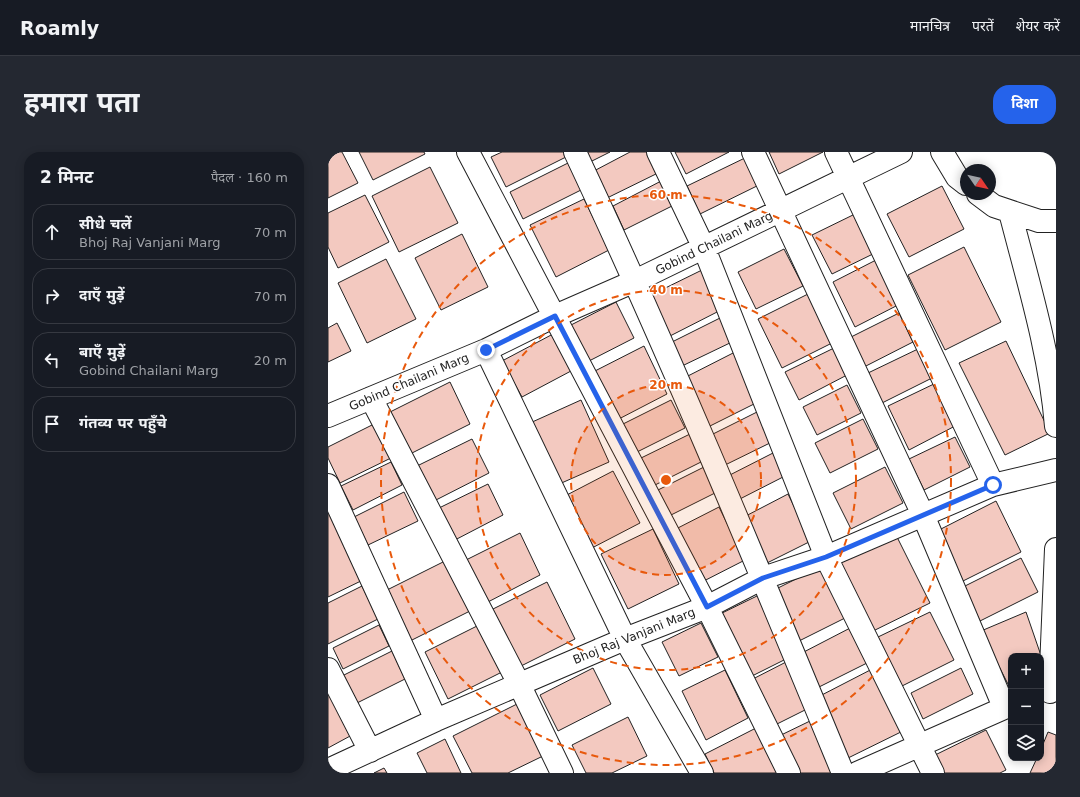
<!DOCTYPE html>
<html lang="hi">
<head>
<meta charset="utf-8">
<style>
  :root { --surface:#171b24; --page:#242831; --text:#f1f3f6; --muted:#9ea1a6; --line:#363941; --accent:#2563eb }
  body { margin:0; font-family:"DejaVu Sans","Noto Sans Devanagari",sans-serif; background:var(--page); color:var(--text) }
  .controls { position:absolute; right:12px; bottom:12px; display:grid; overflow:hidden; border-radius:8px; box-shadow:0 2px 10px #0003 }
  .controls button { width:36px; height:36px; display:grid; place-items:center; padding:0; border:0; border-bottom:1px solid var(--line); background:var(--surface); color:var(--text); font:20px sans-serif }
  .compass { position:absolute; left:632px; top:12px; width:36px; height:36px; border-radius:50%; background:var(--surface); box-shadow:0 2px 10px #0003; rotate:124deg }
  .stop { position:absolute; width:12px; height:12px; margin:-9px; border:3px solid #2563eb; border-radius:50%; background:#fff }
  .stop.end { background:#2563eb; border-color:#fff; box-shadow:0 1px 4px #0008 }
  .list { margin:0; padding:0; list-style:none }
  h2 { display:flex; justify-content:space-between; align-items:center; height:52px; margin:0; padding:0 16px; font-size:17px }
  h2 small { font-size:13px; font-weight:400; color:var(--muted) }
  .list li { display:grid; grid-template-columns:26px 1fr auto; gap:12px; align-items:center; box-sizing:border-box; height:56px; margin:0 8px 8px; padding:0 8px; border:1px solid var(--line); border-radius:16px }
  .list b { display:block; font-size:15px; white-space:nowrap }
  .list p { margin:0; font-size:13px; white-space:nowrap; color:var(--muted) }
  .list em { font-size:13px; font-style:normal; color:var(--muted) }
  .icon { flex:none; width:22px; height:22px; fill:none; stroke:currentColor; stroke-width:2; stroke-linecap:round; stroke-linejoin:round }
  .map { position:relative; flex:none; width:728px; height:621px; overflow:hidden; border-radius:16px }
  header { display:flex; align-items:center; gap:24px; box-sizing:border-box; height:56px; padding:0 20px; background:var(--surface); border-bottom:1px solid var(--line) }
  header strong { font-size:19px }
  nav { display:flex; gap:22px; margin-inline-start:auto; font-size:14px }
  .intro { display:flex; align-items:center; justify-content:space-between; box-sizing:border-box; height:96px; padding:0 24px }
  h1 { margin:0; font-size:28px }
  .button { padding:10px 18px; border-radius:16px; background:var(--accent); color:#fff; font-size:14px; font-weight:700 }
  main { display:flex; gap:24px; padding:0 24px }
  aside { flex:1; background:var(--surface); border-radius:16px; box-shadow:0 2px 10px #0003 }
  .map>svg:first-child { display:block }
</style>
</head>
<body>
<header>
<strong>Roamly</strong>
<nav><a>मानचित्र</a><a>परतें</a><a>शेयर करें</a></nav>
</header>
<div class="intro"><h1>हमारा पता</h1><a class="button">दिशा</a></div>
<main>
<aside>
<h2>2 मिनट<small>पैदल · 160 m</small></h2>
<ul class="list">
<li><svg class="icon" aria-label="ahead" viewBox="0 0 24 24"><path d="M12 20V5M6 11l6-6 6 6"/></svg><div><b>सीधे चलें</b><p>Bhoj Raj Vanjani Marg</p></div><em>70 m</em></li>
<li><svg class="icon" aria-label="right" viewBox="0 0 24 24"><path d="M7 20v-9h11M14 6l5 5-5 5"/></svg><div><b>दाएँ मुड़ें</b></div><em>70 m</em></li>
<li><svg class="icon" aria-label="left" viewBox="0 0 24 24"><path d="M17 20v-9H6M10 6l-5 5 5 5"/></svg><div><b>बाएँ मुड़ें</b><p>Gobind Chailani Marg</p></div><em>20 m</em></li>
<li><svg class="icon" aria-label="arrive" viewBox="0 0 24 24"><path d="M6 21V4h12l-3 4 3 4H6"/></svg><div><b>गंतव्य पर पहुँचे</b></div></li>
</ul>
</aside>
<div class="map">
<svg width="728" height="621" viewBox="0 0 728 621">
  <rect width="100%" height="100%" fill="#fff"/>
  <path fill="#f3c9c0" stroke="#222" d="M 0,0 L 14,0 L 30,31 L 0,46 Z
    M 31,0 L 96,0 L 97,2 L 45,28 Z
    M 174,0 L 238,0 L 240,4 L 178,35 L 163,5 Z
    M 258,0 L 282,0 L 262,10 Z
    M 302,0 L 323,0 L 332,20 L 277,47 L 264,20 Z
    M 347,0 L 401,0 L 358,22 Z
    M 441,0 L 495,0 L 451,22 Z
    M 421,4 L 435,31 L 372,62 L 359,34 Z
    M 240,11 L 253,38 L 195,67 L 182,40 Z
    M 102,15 L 130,71 L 71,100 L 44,44 Z
    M 337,27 L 350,51 L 296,78 L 285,54 Z
    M 614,34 L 636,77 L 581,105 L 559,62 Z
    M 37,43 L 61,90 L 10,116 L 0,95 L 0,61 Z
    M 256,47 L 281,98 L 228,125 L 202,73 Z
    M 529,61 L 549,100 L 504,122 L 484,83 Z
    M 134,82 L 160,135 L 113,158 L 87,106 Z
    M 636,95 L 673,170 L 617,198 L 580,123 Z
    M 456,97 L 475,134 L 428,157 L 410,120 Z
    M 58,107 L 88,167 L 39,191 L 10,131 Z
    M 550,107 L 572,152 L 527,175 L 505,130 Z
    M 374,118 L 393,158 L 342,184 L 321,144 Z
    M 480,142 L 504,191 L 454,216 L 430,167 Z
    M 288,150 L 306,186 L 261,209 L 243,173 Z
    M 571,161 L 585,190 L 534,216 L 519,187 Z
    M 394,165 L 406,189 L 354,214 L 342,191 Z
    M 9,171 L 23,199 L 0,210 L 0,176 Z
    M 225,182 L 243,219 L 194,245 L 174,209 Z
    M 678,189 L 722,281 L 677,303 L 631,211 Z
    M 316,194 L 339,242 L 287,269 L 263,221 Z
    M 506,196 L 519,223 L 471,248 L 457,220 Z
    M 592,196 L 606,225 L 554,251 L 540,221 Z
    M 409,199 L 434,248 L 376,277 L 352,228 Z
    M 122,230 L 142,272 L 80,303 L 60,261 Z
    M 608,231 L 629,273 L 581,298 L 560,254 Z
    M 519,233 L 533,261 L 489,283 L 475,255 Z
    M 253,248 L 281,310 L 229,333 L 202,271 Z
    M 343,248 L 357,276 L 309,300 L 295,272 Z
    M 431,259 L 446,289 L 393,315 L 379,285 Z
    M 535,267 L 550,297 L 502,321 L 487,291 Z
    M 50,270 L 67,304 L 12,331 L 0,306 L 0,295 Z
    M 362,282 L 375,309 L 325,334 L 311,307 Z
    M 627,285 L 642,315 L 596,338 L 581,307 Z
    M 144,287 L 161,321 L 106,349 L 89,314 Z
    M 445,301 L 457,324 L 406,350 L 394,327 Z
    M 63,310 L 74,333 L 25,358 L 13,334 Z
    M 378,314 L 391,339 L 335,367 L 322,342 Z
    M 557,315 L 575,351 L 523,377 L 505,341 Z
    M 285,319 L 312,371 L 262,397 L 235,345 Z
    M 160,332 L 175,363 L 125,389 L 109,357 Z
    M 76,340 L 90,369 L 40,393 L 26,365 Z
    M 460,342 L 483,389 L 435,413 L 412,367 Z
    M 668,349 L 693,400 L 635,429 L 611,378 Z
    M 391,355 L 417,408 L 368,433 L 342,380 Z
    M 0,359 L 37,427 L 0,445 Z
    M 325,377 L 351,432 L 300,457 L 273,402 Z
    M 192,381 L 212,423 L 158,451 L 136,409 Z
    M 568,383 L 602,451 L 539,482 L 506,414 Z
    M 693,406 L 710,440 L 652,469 L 635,435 Z
    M 119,408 L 144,458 L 80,490 L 55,440 Z
    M 494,414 L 519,465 L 469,490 L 444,439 Z
    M 219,430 L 247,487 L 191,515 L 163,458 Z
    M 34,434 L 50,467 L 0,492 L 0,451 Z
    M 431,443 L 462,505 L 418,527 L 388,464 Z
    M 602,460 L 626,508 L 574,534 L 550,485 Z
    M 698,460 L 718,518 L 713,504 L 683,504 L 683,538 L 653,479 Z
    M 373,471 L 390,505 L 351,524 L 334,490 Z
    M 51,473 L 61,494 L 15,517 L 5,496 Z
    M 151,473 L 174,520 L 120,547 L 97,500 Z
    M 526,474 L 543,509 L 487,537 L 470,503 Z
    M 64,499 L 77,527 L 27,552 L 14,524 Z
    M 460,509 L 483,555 L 443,575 L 421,529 Z
    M 550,514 L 581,576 L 516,608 L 486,547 Z
    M 265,516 L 283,552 L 230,579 L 212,543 Z
    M 633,516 L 645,542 L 595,567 L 583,541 Z
    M 397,518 L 420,566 L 378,588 L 354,539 Z
    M 0,535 L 24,583 L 0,596 Z
    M 189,552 L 215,604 L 180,621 L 144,621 L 125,584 Z
    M 300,565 L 319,604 L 284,621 L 258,621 L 244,593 Z
    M 482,569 L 508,621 L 468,621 L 449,585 Z
    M 428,576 L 450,621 L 386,621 L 377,602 Z
    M 658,578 L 678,618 L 672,621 L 609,621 L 601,606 Z
    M 720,580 L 728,583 L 728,621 L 702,621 L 709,606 L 713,606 L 713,597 Z
    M 117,587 L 133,621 L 99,621 L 89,601 Z
    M 56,616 L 59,621 L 46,621 Z"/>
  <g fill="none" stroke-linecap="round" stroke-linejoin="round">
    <g stroke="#222" stroke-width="24">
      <path id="street" d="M 140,0 L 379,455 L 461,621
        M 247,0 C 343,204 429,413 515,621
        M 330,0 L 376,96 L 498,405 L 605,621
        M 425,0 L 595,363 L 676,555
        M 508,0 L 665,333
        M 614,0 L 629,25 L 638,32
        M 650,42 L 666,54 L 711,69 L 728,69
        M 682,60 C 700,130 722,201 728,274
        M 158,198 L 297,487 L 374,621
        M 43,246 L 191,532 L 234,621
        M 0,264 L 158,198 L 227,164 L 307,129 L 573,0
        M 0,333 L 108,568
        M 0,517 L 42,599
        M 722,540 L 728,397
        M 0,618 L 108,568 L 297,487 L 379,455 L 435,426 L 498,405 L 665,333 L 728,318
        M 529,621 L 683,553"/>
    </g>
    <use href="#street" stroke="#fff" stroke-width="22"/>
  </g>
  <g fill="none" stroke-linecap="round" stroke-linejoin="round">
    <path stroke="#2563eb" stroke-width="5" d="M 158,198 L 227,164 L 379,455 L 435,426 L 498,405 L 665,333"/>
  </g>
  <circle cx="338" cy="328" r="95" fill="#e8590c" fill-opacity=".12"/>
  <g fill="none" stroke="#e8590c" stroke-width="2" stroke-dasharray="7 5">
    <circle cx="338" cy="328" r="95"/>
    <circle cx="338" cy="328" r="190"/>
    <circle cx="338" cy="328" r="285"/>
  </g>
  <g text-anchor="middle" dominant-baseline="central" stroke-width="3" stroke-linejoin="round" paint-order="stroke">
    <g font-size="12" fill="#222" stroke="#fff">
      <text transform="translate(386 91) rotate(-26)">Gobind Chailani Marg</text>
      <text transform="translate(81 230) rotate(-23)">Gobind Chailani Marg</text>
      <text transform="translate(306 484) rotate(-22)">Bhoj Raj Vanjani Marg</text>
    </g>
  </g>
  <circle cx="338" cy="328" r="6" fill="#e8590c" stroke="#fff" stroke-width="2"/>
  <g font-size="12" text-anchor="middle" font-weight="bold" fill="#e8590c" stroke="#fff" stroke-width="3" stroke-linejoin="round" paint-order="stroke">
    <text x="338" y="47">60 m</text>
    <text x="338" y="142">40 m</text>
    <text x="338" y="237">20 m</text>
  </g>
</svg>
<div class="controls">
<button>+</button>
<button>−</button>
<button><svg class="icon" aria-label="layers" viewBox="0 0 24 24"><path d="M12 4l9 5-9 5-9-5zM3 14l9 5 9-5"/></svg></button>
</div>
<svg class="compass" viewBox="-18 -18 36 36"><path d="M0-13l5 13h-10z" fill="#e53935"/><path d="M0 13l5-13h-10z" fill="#9ea1a6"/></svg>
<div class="stop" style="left:665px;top:333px"></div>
<div class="stop end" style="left:158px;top:198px"></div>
</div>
</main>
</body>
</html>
